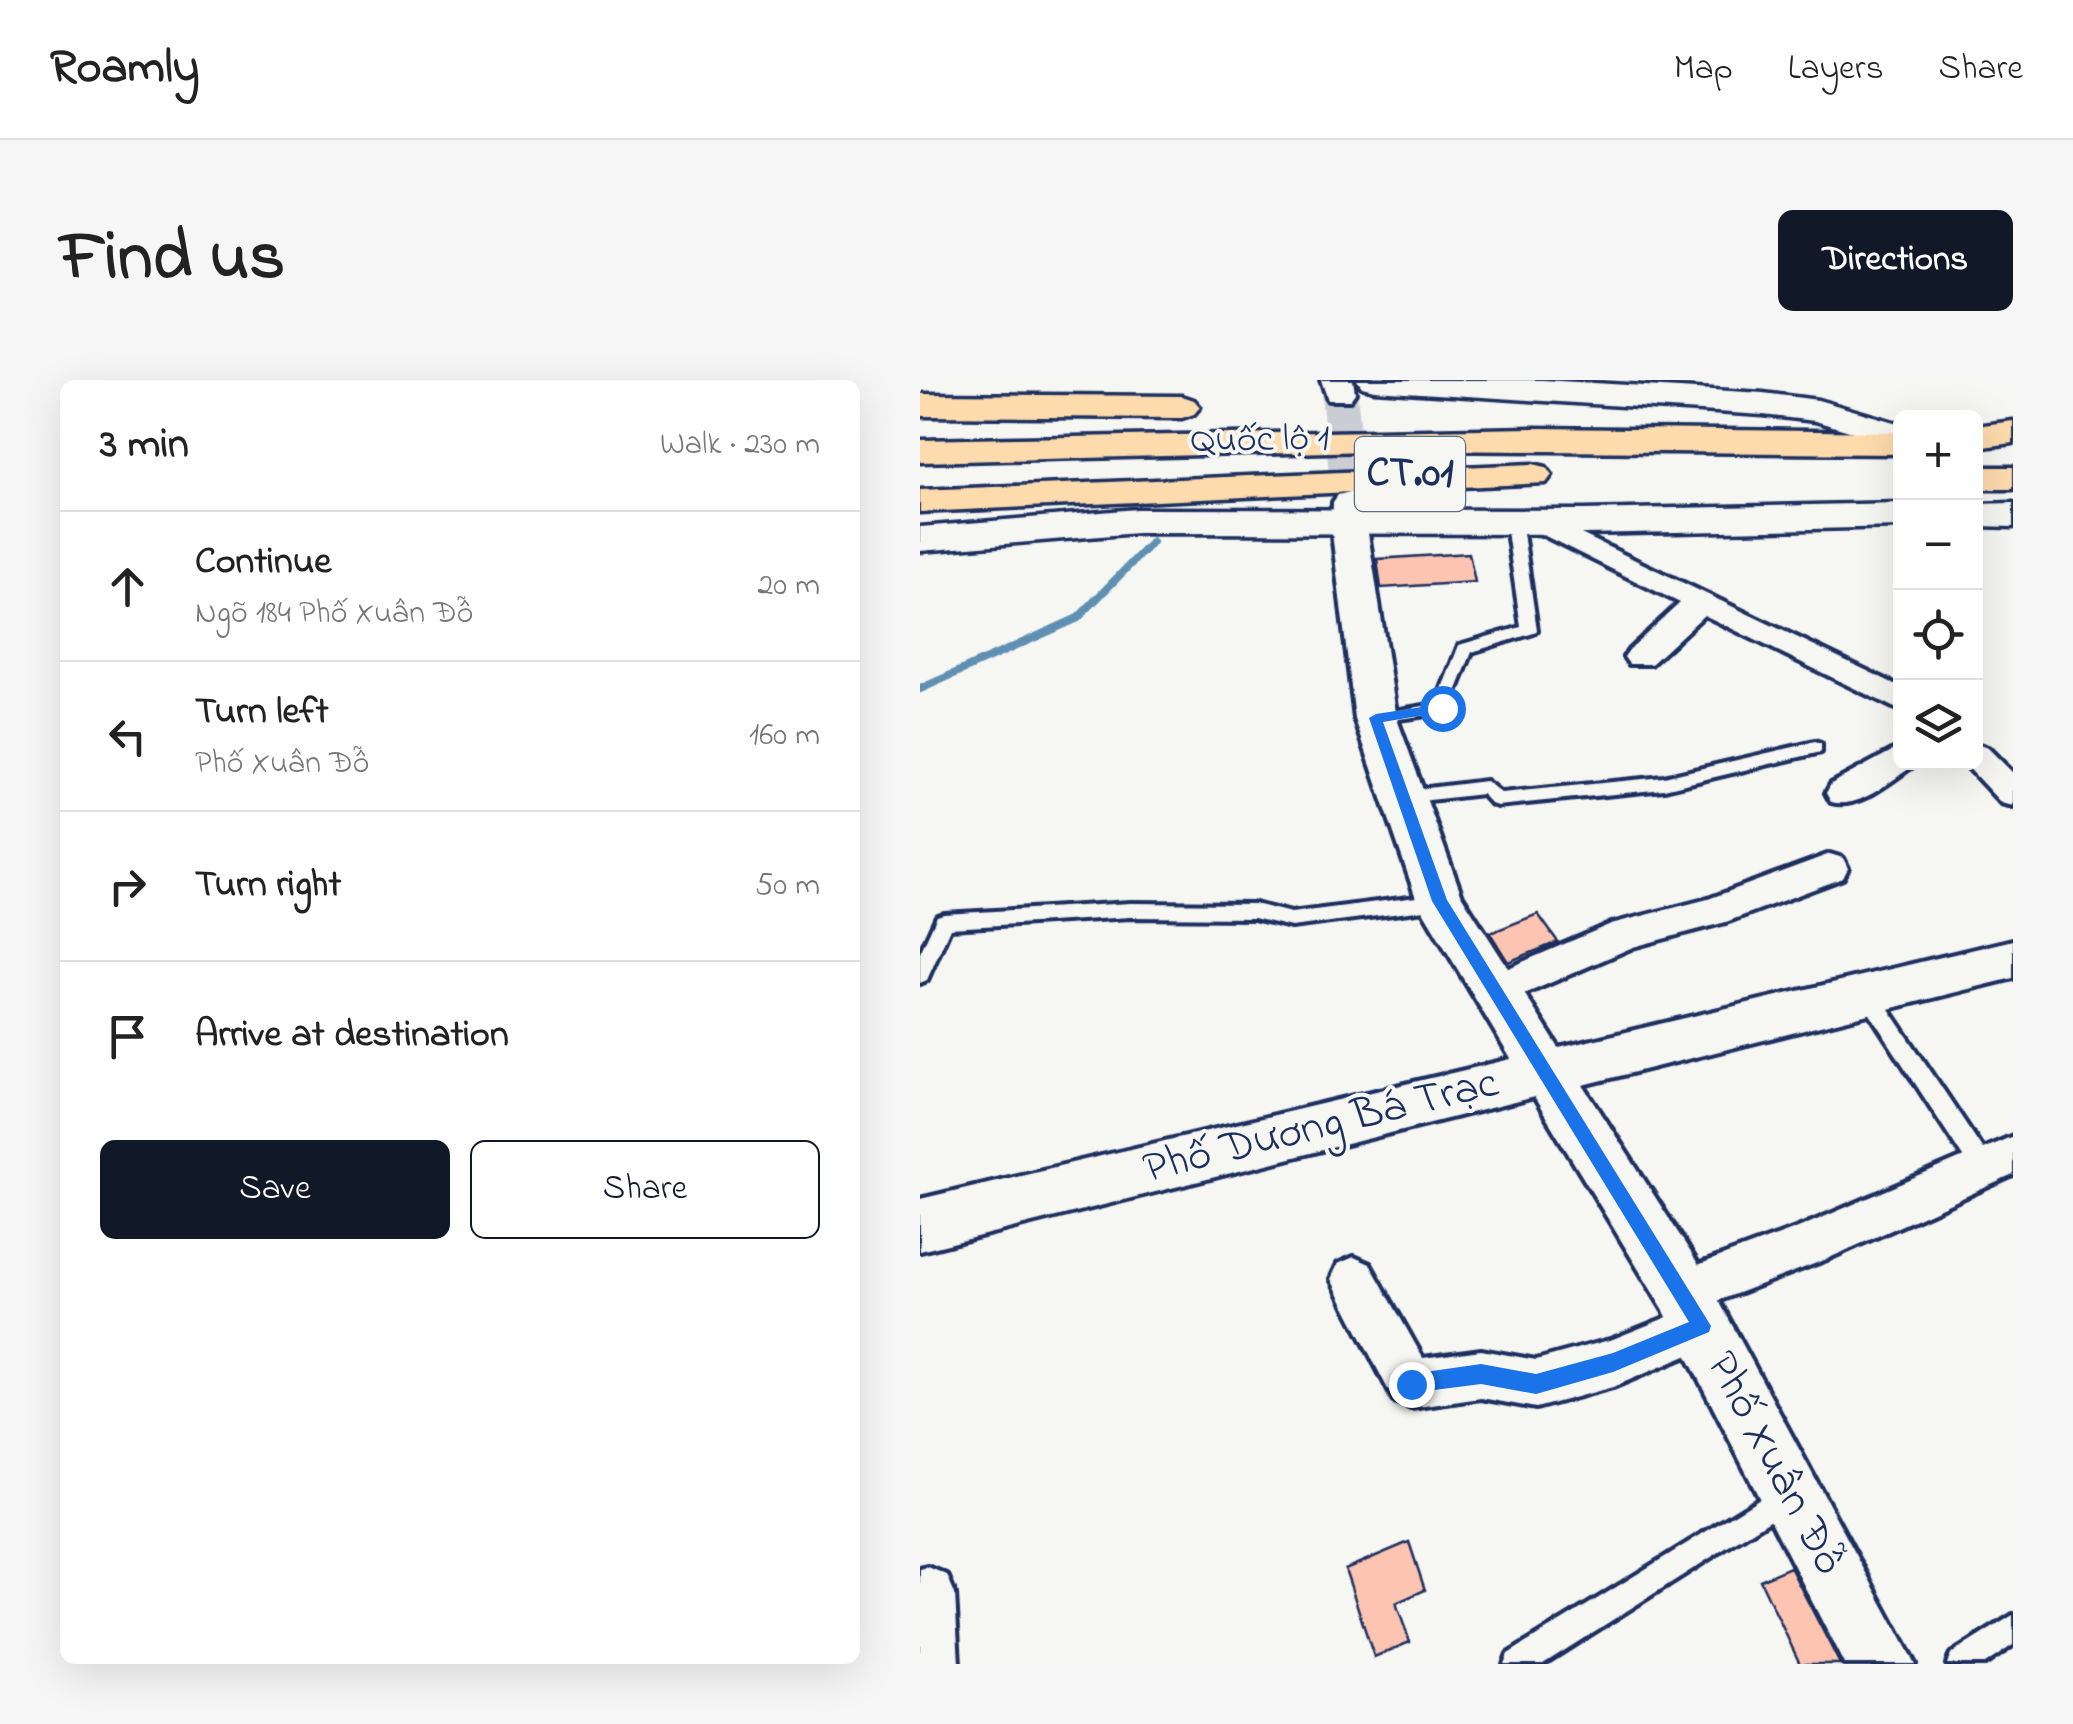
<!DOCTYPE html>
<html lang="en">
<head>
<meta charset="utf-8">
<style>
  :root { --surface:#fff; --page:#f6f6f6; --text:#222; --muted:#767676; --line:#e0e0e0; --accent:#111827 }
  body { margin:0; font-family:"Indie Flower",sans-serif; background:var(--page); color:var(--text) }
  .controls { position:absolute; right:30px; top:30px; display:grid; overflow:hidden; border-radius:15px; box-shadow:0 10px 40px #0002 }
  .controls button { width:90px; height:90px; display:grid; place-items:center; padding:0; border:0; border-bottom:2px solid var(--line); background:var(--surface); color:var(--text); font:50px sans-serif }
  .stop { position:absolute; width:30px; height:30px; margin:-22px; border:8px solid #1a73e8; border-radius:50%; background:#fff }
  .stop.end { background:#1a73e8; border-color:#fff; box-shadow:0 2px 10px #0008 }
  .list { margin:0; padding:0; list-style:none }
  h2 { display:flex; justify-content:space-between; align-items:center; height:130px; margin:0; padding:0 40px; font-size:42px }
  h2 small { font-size:32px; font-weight:400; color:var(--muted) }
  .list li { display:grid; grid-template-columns:65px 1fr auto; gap:30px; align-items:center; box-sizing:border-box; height:150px; padding:0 40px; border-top:2px solid var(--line) }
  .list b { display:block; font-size:38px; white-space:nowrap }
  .list p { margin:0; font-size:32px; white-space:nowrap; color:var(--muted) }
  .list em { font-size:32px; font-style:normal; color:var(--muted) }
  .actions { display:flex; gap:20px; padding:30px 40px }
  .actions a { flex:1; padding:22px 0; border:2px solid var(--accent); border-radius:15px; text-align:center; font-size:35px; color:var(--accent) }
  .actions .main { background:var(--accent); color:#fff }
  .icon { flex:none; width:55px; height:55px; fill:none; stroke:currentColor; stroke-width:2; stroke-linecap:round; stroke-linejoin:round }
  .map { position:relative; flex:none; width:1093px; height:1284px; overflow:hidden; border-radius:15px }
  header { display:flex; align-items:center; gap:60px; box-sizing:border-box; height:140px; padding:0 50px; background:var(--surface); border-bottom:2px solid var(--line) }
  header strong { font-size:48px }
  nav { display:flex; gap:55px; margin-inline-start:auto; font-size:35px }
  .intro { display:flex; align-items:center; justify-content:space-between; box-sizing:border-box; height:240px; padding:0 60px }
  h1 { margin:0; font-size:70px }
  .button { padding:25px 45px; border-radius:15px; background:var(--accent); color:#fff; font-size:35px; font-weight:700 }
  main { display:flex; gap:60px; padding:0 60px }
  aside { flex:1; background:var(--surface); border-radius:15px; box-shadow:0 10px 40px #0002 }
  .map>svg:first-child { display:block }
</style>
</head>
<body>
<header>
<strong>Roamly</strong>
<nav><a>Map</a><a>Layers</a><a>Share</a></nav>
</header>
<div class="intro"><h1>Find us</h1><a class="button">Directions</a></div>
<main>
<aside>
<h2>3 min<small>Walk · 230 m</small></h2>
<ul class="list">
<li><svg class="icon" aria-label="ahead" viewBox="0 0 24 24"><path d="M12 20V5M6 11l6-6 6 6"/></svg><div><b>Continue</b><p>Ngõ 184 Phố Xuân Đỗ</p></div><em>20 m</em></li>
<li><svg class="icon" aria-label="left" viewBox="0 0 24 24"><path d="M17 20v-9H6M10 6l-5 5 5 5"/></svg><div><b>Turn left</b><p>Phố Xuân Đỗ</p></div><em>160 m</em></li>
<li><svg class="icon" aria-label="right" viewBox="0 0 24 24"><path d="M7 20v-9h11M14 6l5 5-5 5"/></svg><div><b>Turn right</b></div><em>50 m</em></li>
<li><svg class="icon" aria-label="arrive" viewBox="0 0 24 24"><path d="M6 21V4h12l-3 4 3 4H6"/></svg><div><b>Arrive at destination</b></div></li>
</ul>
<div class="actions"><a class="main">Save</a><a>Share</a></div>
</aside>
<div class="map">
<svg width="1093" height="1284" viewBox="0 0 1093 1284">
  <rect width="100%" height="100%" fill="#f6f6f2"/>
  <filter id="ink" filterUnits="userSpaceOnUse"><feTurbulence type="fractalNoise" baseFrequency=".01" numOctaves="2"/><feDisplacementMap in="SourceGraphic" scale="20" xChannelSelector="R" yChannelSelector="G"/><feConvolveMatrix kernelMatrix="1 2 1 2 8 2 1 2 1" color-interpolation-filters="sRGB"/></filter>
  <g filter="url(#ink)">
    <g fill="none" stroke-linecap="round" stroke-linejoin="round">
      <path stroke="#5e90b3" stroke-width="8" d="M 0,309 L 158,238 L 232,162"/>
    </g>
    <path fill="#fdc4b1" stroke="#1b2f5e" stroke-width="2.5" d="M 549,173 L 555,202 L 461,208 L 457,179 Z
      M 618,534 L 638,562 L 588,582 L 570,553 Z
      M 489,1162 L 505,1210 L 476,1223 L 490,1262 L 454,1277 L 425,1189 Z
      M 870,1187 L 920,1284 L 880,1284 L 840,1200 Z"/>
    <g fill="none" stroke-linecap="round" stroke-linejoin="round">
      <path stroke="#caced4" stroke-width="36" stroke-dasharray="36 18" stroke-linecap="butt" d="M 419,13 L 430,122"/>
      <g stroke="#1b2f5e" stroke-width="8">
        <path id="service" d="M 585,138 L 595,138 L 603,153 L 617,250 L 614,253 L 552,272 L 528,332 L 450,343 L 450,335 L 516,324 L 539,265 L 601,247 Z
          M 895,362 L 901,364 L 901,372 L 744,409 L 577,426 L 571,424 L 562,414 L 483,423 L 474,417 L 483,411 L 566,401 L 581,413 L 744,397 Z
          M 520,514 L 529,521 L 520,528 L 371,547 L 334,538 L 210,537 L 30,548 L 7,600 L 0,603 L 0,573 L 17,536 L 24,534 L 210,523 L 334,524 L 371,533 Z
          M 948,606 L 955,608 L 1072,783 L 1075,790 L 1072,797 L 1064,800 L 1056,797 L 941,620 L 938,614 L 941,608 Z
          M 866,1102 L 875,1106 L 879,1115 L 875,1124 L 623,1284 L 584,1284 L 588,1274 Z
          M 1093,1235 L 1093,1265 L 1065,1284 L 1027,1284 L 1031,1274 Z"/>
      </g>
      <g stroke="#1b2f5e" stroke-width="8">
        <path id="minor" d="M 617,133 L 981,307 L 981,331 L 784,235 L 731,284 L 709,284 L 704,277 L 709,270 L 760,223 L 607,147 L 603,141 L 607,135 Z
          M 1056,364 L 1068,368 L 1093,393 L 1093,426 L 1081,423 L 1043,382 L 1056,382 Z
          M 981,366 L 981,382 L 995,382 L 993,386 C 970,401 939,430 911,422 L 906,413 L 911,404 Z
          M 910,474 L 923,478 L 928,488 L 923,498 L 806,542 L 713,567 L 577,626 L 563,621 L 557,610 L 563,599 L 691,544 L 788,519 Z
          M 1093,756 L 1093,795 L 907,879 L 787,925 L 799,930 L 806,946 L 799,962 L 693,1007 L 616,1028 L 561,1018 L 491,1028 L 474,1021 L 411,899 L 418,884 L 434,877 L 450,884 L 503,978 L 561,970 L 616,980 L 693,959 L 760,932 L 748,928 L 741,912 L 748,896 L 878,848 Z
          M 8,1187 L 27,1195 L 35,1214 L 39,1284 L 0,1284 L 0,1189 Z"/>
      </g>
      <g stroke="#1b2f5e" stroke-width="8">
        <path id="tertiary" d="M 401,0 L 433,0 L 435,13 L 430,20 L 408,20 Z
          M 430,112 L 442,115 L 447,122 L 448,153 L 477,339 L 542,516 L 639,668 L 1093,560 L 1093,598 L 663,705 L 784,893 L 995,1284 L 924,1284 L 744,931 L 614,717 L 0,871 L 0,819 L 591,679 L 497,521 L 435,339 L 412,153 L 413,122 L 418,115 Z"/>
      </g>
      <g stroke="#1b2f5e" stroke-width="7">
        <path id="secondary" d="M 437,0 L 623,0 L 843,13 L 898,20 L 981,44 L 981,66 L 895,41 L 843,35 L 454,10 L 442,7 Z
          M 981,123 L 981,147 L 664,154 L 217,153 L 0,171 L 0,147 L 217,129 L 664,130 Z
          M 1093,123 L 1093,147 L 1056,146 L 1056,124 Z"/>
      </g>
      <g stroke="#1b2f5e" stroke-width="7">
        <path id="motorway" d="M 0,14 L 262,16 L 274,20 L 280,27 L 274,34 L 262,38 L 0,36 Z
          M 1093,41 L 1093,63 L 1056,68 L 1056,46 Z
          M 613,48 L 981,52 L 981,74 L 490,70 L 0,82 L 0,60 Z
          M 613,84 L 626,87 L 632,95 L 626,103 L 0,132 L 0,110 Z
          M 1056,87 L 1093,87 L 1093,109 L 1056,109 Z"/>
      </g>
      <use href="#service" fill="#f6f6f2" fill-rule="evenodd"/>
      <use href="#minor" fill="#f6f6f2" fill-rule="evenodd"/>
      <use href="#tertiary" fill="#f6f6f2" fill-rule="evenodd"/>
      <use href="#secondary" fill="#f6f6f2" fill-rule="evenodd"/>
      <use href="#motorway" fill="#fedbac" fill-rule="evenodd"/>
    </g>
  </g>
  <path fill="#1a73e8" d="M 522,324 L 529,328 L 527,331 L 463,342 L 527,520 L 791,946 L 789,952 L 693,992 L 616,1014 L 561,1004 L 491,1013 L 481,1004 L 491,994 L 561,984 L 616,994 L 693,973 L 769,942 L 512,521 L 449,338 L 456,334 Z"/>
  <g text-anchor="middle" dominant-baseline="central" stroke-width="8" stroke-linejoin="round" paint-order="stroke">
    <g font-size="38" fill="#1b2f5e" stroke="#f6f6f2">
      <text transform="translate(340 61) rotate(-1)">Quốc lộ 1</text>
    </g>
    <rect fill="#f6f6f2" stroke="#5d6b8a" stroke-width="2.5" x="435" y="57" width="110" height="74" rx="8"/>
    <g font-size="42" font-weight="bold" fill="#1b2f5e">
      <text x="490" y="94">CT.01</text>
    </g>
    <g font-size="45" fill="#1b2f5e" stroke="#f6f6f2">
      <text transform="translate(401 747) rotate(-14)">Phố Dương Bá Trạc</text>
      <text transform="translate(854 1084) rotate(62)">Phố Xuân Đỗ</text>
    </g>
  </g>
</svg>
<div class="controls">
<button>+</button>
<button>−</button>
<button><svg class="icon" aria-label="locate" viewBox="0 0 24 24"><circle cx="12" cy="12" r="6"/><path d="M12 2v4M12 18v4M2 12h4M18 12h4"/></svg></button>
<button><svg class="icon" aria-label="layers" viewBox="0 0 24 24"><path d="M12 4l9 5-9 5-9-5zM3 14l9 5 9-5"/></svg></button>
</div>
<div class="stop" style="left:522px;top:328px"></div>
<div class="stop end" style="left:491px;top:1004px"></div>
</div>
</main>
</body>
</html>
